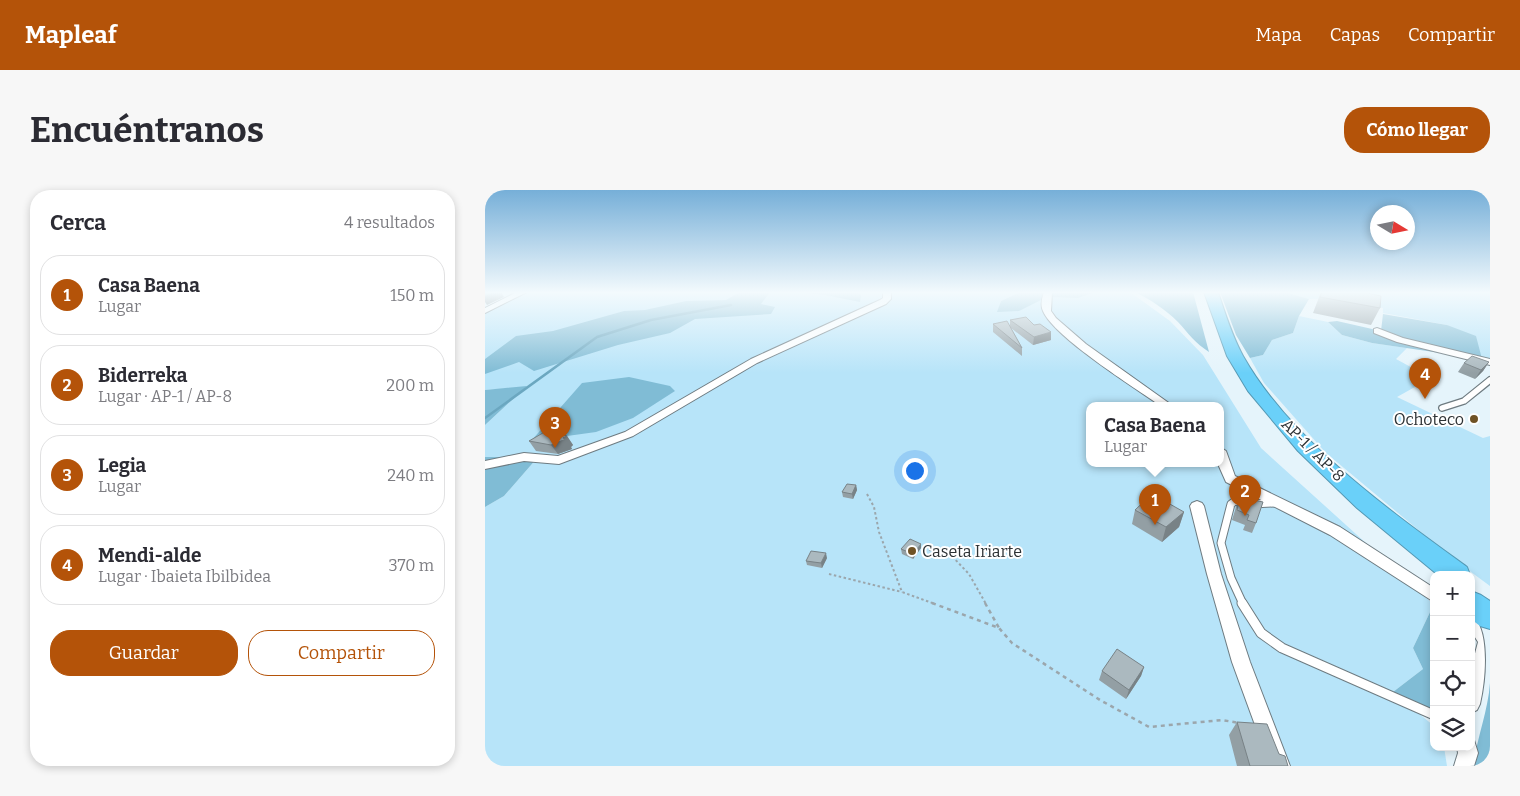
<!DOCTYPE html>
<html lang="es">
<head>
<meta charset="utf-8">
<style>
  :root { --surface:#fff; --page:#f7f7f7; --text:#2b2b33; --muted:#7c7c81; --line:#e1e1e2; --accent:#b45309 }
  body { margin:0; font-family:Bitter,serif; background:var(--page); color:var(--text) }
  .controls { position:absolute; right:15px; bottom:15px; display:grid; overflow:hidden; border-radius:10px; box-shadow:0 2px 8px #0003 }
  .controls button { width:45px; height:45px; display:grid; place-items:center; padding:0; border:0; border-bottom:1px solid var(--line); background:var(--surface); color:var(--text); font:25px sans-serif }
  .compass { position:absolute; left:885px; top:15px; width:45px; height:45px; border-radius:50%; background:var(--surface); box-shadow:0 2px 8px #0003; rotate:100deg }
  .you { position:absolute; left:429px; top:280px; width:18px; height:18px; margin:-12px; border:4px solid #fff; border-radius:50%; background:#1a73e8; box-shadow:0 0 0 8px #1a73e833 }
  .badge { display:grid; place-items:center; width:32px; height:32px; border-radius:50%; background:var(--accent); color:#fff; font-size:16px; font-weight:700 }
  .pin { position:absolute; translate:-50% -41px; filter:drop-shadow(0 1px 2px #0008) }
  .pin::after { content:''; position:absolute; top:26px; width:18px; height:15px; background:inherit; clip-path:polygon(0 0,100% 0,50% 100%) }
  .popup { position:absolute; left:601px; top:212px; width:138px; height:65px; box-sizing:border-box; display:grid; place-content:center; border-radius:10px; background:var(--surface); filter:drop-shadow(0 1px 4px #0005); font-size:16px; white-space:nowrap; color:var(--muted) }
  .popup b { font-size:19px; color:var(--text) }
  .popup::after { content:''; position:absolute; left:50%; top:100%; margin-left:-10px; border:10px solid transparent; border-top-color:var(--surface) }
  .list { margin:0; padding:0; list-style:none }
  h2 { display:flex; justify-content:space-between; align-items:center; height:65px; margin:0; padding:0 20px; font-size:21px }
  h2 small { font-size:16px; font-weight:400; color:var(--muted) }
  .list li { display:grid; grid-template-columns:32px 1fr auto; gap:15px; align-items:center; box-sizing:border-box; height:80px; margin:0 10px 10px; padding:0 10px; border:1px solid var(--line); border-radius:20px }
  .list b { display:block; font-size:19px; white-space:nowrap }
  .list p { margin:0; font-size:16px; white-space:nowrap; color:var(--muted) }
  .list em { font-size:16px; font-style:normal; color:var(--muted) }
  .actions { display:flex; gap:10px; padding:15px 20px }
  .actions a { flex:1; padding:11px 0; border:1px solid var(--accent); border-radius:20px; text-align:center; font-size:18px; color:var(--accent) }
  .actions .main { background:var(--accent); color:#fff }
  .icon { flex:none; width:28px; height:28px; fill:none; stroke:currentColor; stroke-width:2; stroke-linecap:round; stroke-linejoin:round }
  .map { position:relative; flex:none; width:1005px; height:576px; overflow:hidden; border-radius:20px }
  header { display:flex; align-items:center; gap:30px; box-sizing:border-box; height:70px; padding:0 25px; background:var(--accent); color:#fff }
  header strong { font-size:24px }
  nav { display:flex; gap:28px; margin-inline-start:auto; font-size:18px }
  .intro { display:flex; align-items:center; justify-content:space-between; box-sizing:border-box; height:120px; padding:0 30px }
  h1 { margin:0; font-size:35px }
  .button { padding:12px 22px; border-radius:20px; background:var(--accent); color:#fff; font-size:18px; font-weight:700 }
  main { display:flex; gap:30px; padding:0 30px }
  aside { flex:1; background:var(--surface); border-radius:20px; box-shadow:0 2px 8px #0003 }
  .map>svg:first-child { display:block }
</style>
</head>
<body>
<header>
<strong>Mapleaf</strong>
<nav><a>Mapa</a><a>Capas</a><a>Compartir</a></nav>
</header>
<div class="intro"><h1>Encuéntranos</h1><a class="button">Cómo llegar</a></div>
<main>
<aside>
<h2>Cerca<small>4 resultados</small></h2>
<ul class="list">
<li><span class="badge">1</span><div><b>Casa Baena</b><p>Lugar</p></div><em>150 m</em></li>
<li><span class="badge">2</span><div><b>Biderreka</b><p>Lugar · AP-1 / AP-8</p></div><em>200 m</em></li>
<li><span class="badge">3</span><div><b>Legia</b><p>Lugar</p></div><em>240 m</em></li>
<li><span class="badge">4</span><div><b>Mendi-alde</b><p>Lugar · Ibaieta Ibilbidea</p></div><em>370 m</em></li>
</ul>
<div class="actions"><a class="main">Guardar</a><a>Compartir</a></div>
</aside>
<div class="map">
<svg width="1005" height="576" viewBox="0 0 1005 576">
  <rect width="100%" height="100%" fill="#e5f4fb"/>
  <path fill="#b7e4f9" fill-rule="evenodd" d="M 35,102 L 400,102 L 402,107 L 404,102 L 535,102 L 516,111 L 513,122 L 562,107 L 593,108 L 611,102 L 645,102 L 685,131 L 718,165 L 776,258 L 946,412 L 946,420 L 928,458 L 938,479 L 908,502 L 949,536 L 949,557 L 959,557 L 962,576 L 0,576 L 0,317 L 19,306 L 53,267 L 0,267 L 0,235 L 41,197 L 0,200 L 0,121 ZM 605,216 L 735,216 L 735,274 L 605,274 Z
    M 800,102 L 1005,102 L 1005,170 L 997,169 L 962,135 L 898,123 L 898,118 L 851,108 L 824,109 Z
    M 814,126 L 843,132 L 857,145 L 887,153 L 922,158 L 911,169 L 946,188 L 912,207 L 998,248 L 1005,246 L 1005,396 L 967,368 L 841,263 L 779,193 L 765,168 L 778,165 L 787,150 L 808,143 Z"/>
  <path fill="#80bcd5" d="M 255,102 L 285,102 L 276,114 L 290,117 L 286,124 L 210,129 L 185,143 L 133,155 L 49,181 L 34,172 L 0,184 L 0,169 L 31,146 L 68,141 L 139,121 L 160,120 L 201,111 L 241,110 Z
    M 310,102 L 373,102 L 376,105 L 375,112 L 340,105 Z
    M 535,102 L 611,102 L 593,108 L 562,107 L 534,121 L 512,122 L 516,111 Z
    M 650,102 L 708,102 L 724,162 C 710,153 704,144 693,132 C 680,119 666,110 650,102 Z
    M 735,102 L 800,102 L 824,109 L 814,126 L 808,143 L 787,150 L 778,165 L 765,168 L 751,145 Z
    M 898,124 L 962,135 L 991,146 L 997,169 L 887,153 L 857,145 L 843,132 L 852,131 L 896,141 Z
    M 144,187 L 185,196 L 190,201 L 148,228 L 111,242 L 46,251 L 97,193 Z
    M 42,196 L 0,235 L 0,200 Z
    M 0,267 L 53,267 L 19,306 L 0,317 Z
    M 946,420 L 949,421 L 949,521 L 908,502 L 938,479 L 928,458 Z
    M 1005,493 L 1005,576 L 988,576 C 992,548 1003,521 1005,493 Z"/>
  <g fill="none" stroke-linecap="round" stroke-linejoin="round">
    <path stroke="#6ba7c0" stroke-width="2.5" d="M 0,228 L 112,147 L 166,130 L 246,115"/>
    <g stroke="#6e7b81" stroke-width="8">
      <path id="lane-far2" d="M 957,218 L 979,211 L 1005,190"/>
    </g>
    <g stroke="#6e7b81" stroke-width="9">
      <path id="lane-far1" d="M 758,414 L 746,388 L 736,353 L 746,314 L 750,311 L 767,314 L 789,313"/>
    </g>
    <g stroke="#6e7b81" stroke-width="11">
      <path id="lane" d="M 757,413 L 776,443 L 797,458 L 949,525"/>
    </g>
    <g stroke="#6e7b81" stroke-width="2">
      <path id="street" d="M 32,102 L 42,102 L 0,123 L 0,118 Z
        M 398,102 L 406,102 L 406,109 L 401,114 L 272,173 L 148,246 L 74,274 L 39,271 L 0,279 L 0,271 L 39,263 L 73,266 L 140,242 L 266,169 L 395,110 L 398,108 Z
        M 559,102 L 567,102 L 566,121 L 571,128 L 601,154 L 688,216 L 676,216 C 650,198 569,147 558,121 C 555,115 557,108 559,102 Z
        M 892,138 L 918,148 L 1005,169 L 1005,175 L 912,152 L 889,143 L 889,139 Z
        M 735,257 L 741,261 L 750,286 L 855,337 L 949,398 L 949,412 L 845,345 L 741,292 L 733,274 L 735,274 Z
        M 712,311 L 717,313 L 719,316 L 736,384 L 765,472 L 805,576 L 785,576 L 747,472 L 722,384 L 705,316 L 707,313 Z
        M 986,425 C 1005,437 1001,488 995,514 L 992,520 L 986,523 L 986,479 L 993,452 L 986,441 Z
        M 986,549 L 989,550 L 993,563 L 989,576 L 969,576 L 973,563 L 972,557 L 986,557 Z"/>
    </g>
    <g stroke="#5599b4" stroke-width="2">
      <path id="highway" d="M 719,102 L 733,102 C 740,123 747,146 758,166 C 806,251 904,320 982,377 L 985,385 L 953,385 L 872,318 L 813,261 L 763,201 L 742,166 Z
        M 986,401 L 996,405 L 1005,411 L 1005,439 L 995,436 L 986,429 Z"/>
    </g>
    <path stroke="#9ba6ac" stroke-width="2" stroke-dasharray="2.5 2.5" stroke-linecap="butt" d="M 382,304 L 389,317 L 394,342 L 417,402 L 450,414
      M 444,360 L 464,363 L 484,384 L 501,414
      M 344,384 L 417,402"/>
    <path stroke="#9ba6ac" stroke-width="2.5" stroke-dasharray="4 4" stroke-linecap="butt" d="M 447,413 L 514,438 L 527,453 L 615,510 L 664,537 L 737,530 L 754,533
      M 500,413 L 514,438"/>
    <use href="#lane-far2" stroke="#fff" stroke-width="5.5"/>
    <use href="#lane-far1" stroke="#fff" stroke-width="7"/>
    <use href="#lane" stroke="#fff" stroke-width="9"/>
    <use href="#street" fill="#fff" fill-rule="evenodd"/>
    <use href="#highway" fill="#6ad0f9" fill-rule="evenodd"/>
  </g>
  <path fill="#939fa4" d="M 836,102 L 877,102 L 895,118 L 886,135 L 828,123 Z
    M 525,130 L 549,135 L 566,150 L 548,155 L 526,138 L 537,158 L 537,166 L 508,142 L 508,134 L 525,136 Z
    M 1004,172 L 998,181 L 990,189 L 973,182 L 979,173 Z
    M 82,246 L 88,255 L 86,257 L 87,259 L 73,264 L 51,261 L 44,251 Z
    M 371,295 L 372,300 L 368,309 L 358,307 L 357,302 Z
    M 755,307 L 771,333 L 767,343 L 758,340 L 760,335 L 747,330 L 751,317 Z
    M 650,320 L 699,322 L 694,337 L 677,352 L 647,334 Z
    M 436,358 L 428,369 L 417,364 L 416,359 Z
    M 342,368 L 337,378 L 322,375 L 321,371 Z
    M 659,477 L 656,486 L 641,509 L 614,490 L 617,481 Z
    M 752,532 L 794,564 L 803,576 L 752,576 L 744,545 Z"/>
  <path fill="#788286" d="M 9,102 L 16,102 L 19,107 L 2,115 L 0,112 L 0,106 Z
    M 566,142 L 566,150 L 548,155 L 549,147 Z
    M 1004,172 L 998,181 L 990,189 L 996,180 Z
    M 82,246 L 88,255 L 86,257 L 87,259 L 73,264 L 66,255 Z
    M 371,295 L 372,300 L 368,309 L 367,304 Z
    M 699,322 L 694,337 L 677,352 L 681,337 Z
    M 436,354 L 436,358 L 428,369 L 428,364 Z
    M 341,363 L 342,368 L 337,378 L 336,373 Z
    M 659,477 L 656,486 L 641,509 L 644,500 Z"/>
  <path fill="#abb9bf" stroke="#788286" d="M 0,102 L 9,102 L 0,106 Z
    M 837,102 L 877,102 L 896,106 L 895,118 L 835,107 Z
    M 541,127 L 549,135 L 555,134 L 566,142 L 549,147 L 525,130 Z
    M 522,131 L 537,158 L 508,134 Z
    M 987,166 L 1004,172 L 996,180 L 979,173 Z
    M 63,240 L 82,246 L 78,248 L 81,249 L 66,255 L 44,251 Z
    M 362,294 L 371,295 L 367,304 L 357,302 Z
    M 667,304 L 699,322 L 681,337 L 650,320 Z
    M 755,307 L 778,312 L 771,333 L 762,330 L 764,325 L 752,320 Z
    M 425,349 L 436,354 L 428,364 L 416,359 Z
    M 326,361 L 341,363 L 336,373 L 321,371 Z
    M 632,459 L 659,477 L 644,500 L 617,481 Z
    M 752,532 L 782,534 L 794,564 L 800,566 L 803,576 L 765,576 Z"/>
  <linearGradient id="sky" x2="0" y2="1"><stop stop-color="#76afd8"/><stop offset="0.56" stop-color="#f3fafd"/><stop offset="1" stop-color="#f3fafd" stop-opacity="0"/></linearGradient>
  <rect width="1005" height="183" fill="url(#sky)"/>
  <g fill="#6f5225" stroke="#fff" stroke-width="2">
    <circle cx="989" cy="229" r="5"/>
    <circle cx="427" cy="361" r="5"/>
  </g>
  <g text-anchor="middle" dominant-baseline="central" stroke-width="4" stroke-linejoin="round" paint-order="stroke">
    <g font-size="16" fill="#2d3235" stroke="#fff" text-anchor="end">
      <text x="979" y="229">Ochoteco</text>
      <text x="437" y="361" text-anchor="start">Caseta Iriarte</text>
    </g>
    <g font-size="16" fill="#2d3235" stroke="#fff">
      <text transform="translate(828 260) rotate(45)">AP-1 / AP-8</text>
    </g>
  </g>
</svg>
<div class="controls">
<button>+</button>
<button>−</button>
<button><svg class="icon" aria-label="locate" viewBox="0 0 24 24"><circle cx="12" cy="12" r="6"/><path d="M12 2v4M12 18v4M2 12h4M18 12h4"/></svg></button>
<button><svg class="icon" aria-label="layers" viewBox="0 0 24 24"><path d="M12 4l9 5-9 5-9-5zM3 14l9 5 9-5"/></svg></button>
</div>
<svg class="compass" viewBox="-18 -18 36 36"><path d="M0-13l5 13h-10z" fill="#e53935"/><path d="M0 13l5-13h-10z" fill="#7c7c81"/></svg>
<div class="you"></div>
<div class="pin badge" style="left:670px;top:335px">1</div>
<div class="popup"><b>Casa Baena</b>Lugar</div>
<div class="pin badge" style="left:760px;top:326px">2</div>
<div class="pin badge" style="left:70px;top:258px">3</div>
<div class="pin badge" style="left:940px;top:209px">4</div>
</div>
</main>
</body>
</html>
